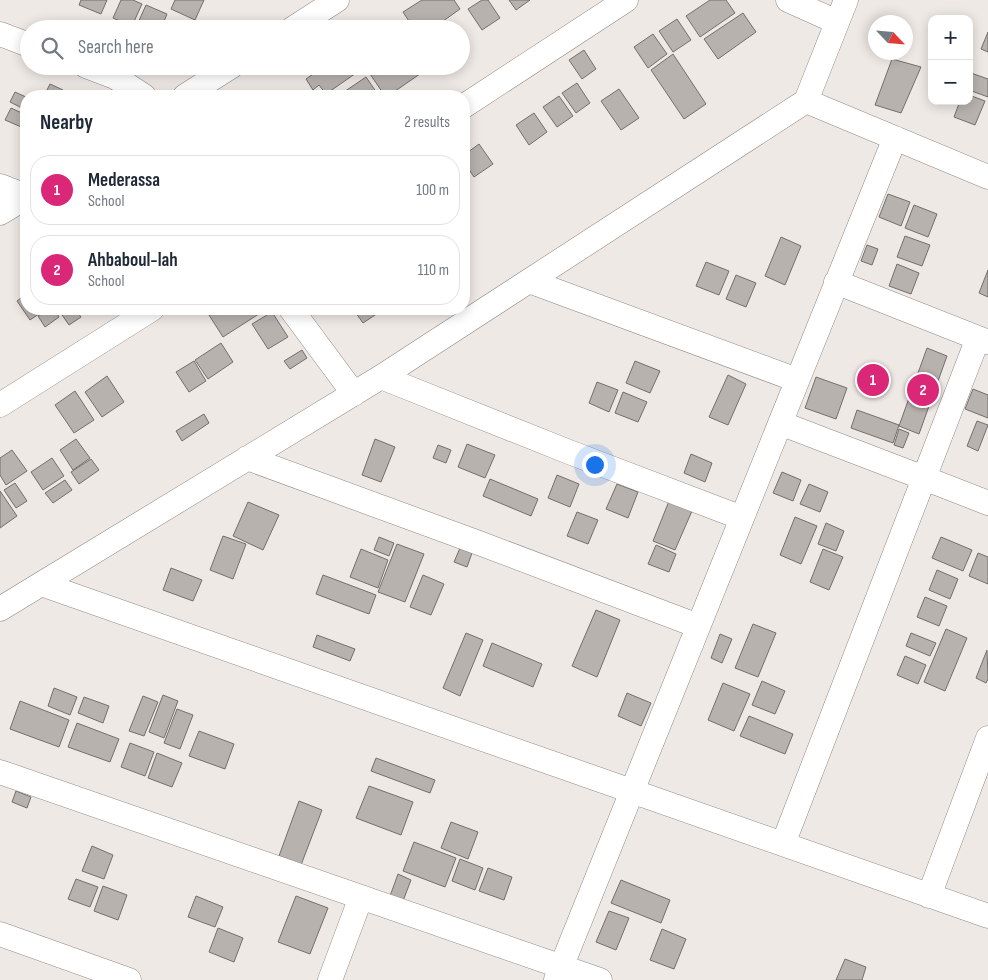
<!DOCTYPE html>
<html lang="en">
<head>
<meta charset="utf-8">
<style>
  :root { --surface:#fff; --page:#f6f6f7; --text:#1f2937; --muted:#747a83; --line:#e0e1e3; --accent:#db2777 }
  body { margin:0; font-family:"Sofia Sans Condensed",sans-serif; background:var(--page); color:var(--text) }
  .controls { position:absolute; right:15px; top:15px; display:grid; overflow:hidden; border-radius:10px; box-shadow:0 2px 12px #0003 }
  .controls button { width:45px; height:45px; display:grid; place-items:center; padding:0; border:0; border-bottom:1px solid var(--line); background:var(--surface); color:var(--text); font:25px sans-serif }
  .compass { position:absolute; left:868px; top:15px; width:45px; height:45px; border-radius:50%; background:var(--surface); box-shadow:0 2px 12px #0003; rotate:116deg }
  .you { position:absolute; left:594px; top:464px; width:18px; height:18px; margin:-12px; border:4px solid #fff; border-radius:50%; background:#1a73e8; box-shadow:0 0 0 8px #1a73e833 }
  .badge { display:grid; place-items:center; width:32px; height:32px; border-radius:50%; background:var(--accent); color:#fff; font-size:16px; font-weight:700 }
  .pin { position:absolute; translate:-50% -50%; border:2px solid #fff; box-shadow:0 1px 5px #0006 }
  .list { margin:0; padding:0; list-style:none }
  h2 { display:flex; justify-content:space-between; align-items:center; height:65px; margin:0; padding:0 20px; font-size:21px }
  h2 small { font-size:16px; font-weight:400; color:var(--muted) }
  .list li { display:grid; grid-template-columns:32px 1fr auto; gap:15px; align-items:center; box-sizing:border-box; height:70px; margin:0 10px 10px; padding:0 10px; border:1px solid var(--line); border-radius:20px }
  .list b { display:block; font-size:19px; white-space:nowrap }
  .list p { margin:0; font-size:16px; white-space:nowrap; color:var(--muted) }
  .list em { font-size:16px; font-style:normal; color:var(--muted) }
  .icon { flex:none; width:28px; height:28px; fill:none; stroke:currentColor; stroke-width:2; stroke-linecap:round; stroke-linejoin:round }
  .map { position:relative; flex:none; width:988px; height:980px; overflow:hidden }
  .search { position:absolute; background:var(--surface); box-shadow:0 2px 12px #0003; left:20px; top:20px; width:450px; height:55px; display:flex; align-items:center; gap:12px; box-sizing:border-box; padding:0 18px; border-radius:28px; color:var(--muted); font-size:19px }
  .panel { position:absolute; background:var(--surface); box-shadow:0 2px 12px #0003; left:20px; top:90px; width:450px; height:225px; border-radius:20px }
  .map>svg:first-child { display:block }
</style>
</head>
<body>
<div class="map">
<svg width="988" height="980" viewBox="0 0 988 980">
  <rect width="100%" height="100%" fill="#efe9e5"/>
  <path fill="#b7b2ae" stroke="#746f6c" d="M 81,0 L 107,0 L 101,14 L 79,5 Z
    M 121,0 L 133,0 L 142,4 L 132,26 L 113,18 Z
    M 175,0 L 204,0 L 195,20 L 171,9 Z
    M 422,0 L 454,0 L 460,9 L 432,29 L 414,29 L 403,12 Z
    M 482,0 L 488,0 L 500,18 L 482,30 L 468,9 Z
    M 509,0 L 530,0 L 516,10 Z
    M 710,0 L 726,0 L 735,13 L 700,37 L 686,16 Z
    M 146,5 L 167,14 L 161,29 L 146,29 L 137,25 Z
    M 743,13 L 756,32 L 718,59 L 704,39 Z
    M 677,19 L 691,40 L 673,52 L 659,31 Z
    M 988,32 L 988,52 L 981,49 Z
    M 653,34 L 667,54 L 648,68 L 634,47 Z
    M 584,50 L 596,69 L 582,79 L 569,60 Z
    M 673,54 L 706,104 L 684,119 L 651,70 Z
    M 892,59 L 921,67 L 901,113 L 875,105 Z
    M 325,66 L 356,66 L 359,71 L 326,94 L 319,85 L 313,90 L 306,79 Z
    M 381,66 L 430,66 L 430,67 L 388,96 L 385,96 L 370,74 Z
    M 971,73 L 988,79 L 988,97 L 969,90 L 969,77 Z
    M 366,77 L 379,96 L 338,96 Z
    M 577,83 L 590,103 L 576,113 L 562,93 Z
    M 50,84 L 63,90 L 60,96 L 44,96 Z
    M 619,89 L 639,118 L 621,130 L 601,101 Z
    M 15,92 L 26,97 L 26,110 L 10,102 Z
    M 969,95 L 985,101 L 975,125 L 954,117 L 960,101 L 969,101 Z
    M 559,96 L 573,116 L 557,127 L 543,107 Z
    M 11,108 L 26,115 L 26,129 L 5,120 Z
    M 534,113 L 547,132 L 529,145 L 516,125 Z
    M 479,144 L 493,164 L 474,177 L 464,162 L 464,155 Z
    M 888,194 L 910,202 L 901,226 L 879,217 Z
    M 914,205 L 937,214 L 928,237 L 905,228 Z
    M 905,236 L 930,245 L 922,266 L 897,257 Z
    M 781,237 L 801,246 L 785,285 L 765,276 Z
    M 867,245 L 878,249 L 872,265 L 861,261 Z
    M 706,262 L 729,271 L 719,295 L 696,286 Z
    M 897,264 L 919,273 L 911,294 L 889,286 Z
    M 988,270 L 988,297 L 979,293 Z
    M 736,275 L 756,283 L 746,307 L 726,299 Z
    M 26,294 L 26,309 L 46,309 L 30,320 L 17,301 Z
    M 50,309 L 54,309 L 59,317 L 45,327 L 38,316 Z
    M 58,309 L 75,309 L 81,317 L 69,325 Z
    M 219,309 L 265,309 L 265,310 L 223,337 L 209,315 Z
    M 353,309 L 384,309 L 363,323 Z
    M 272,312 L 288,337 L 268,349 L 252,324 Z
    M 221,343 L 233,362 L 208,379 L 195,360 Z
    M 927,348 L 947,356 L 919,434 L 899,426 Z
    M 302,350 L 307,358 L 290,369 L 284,361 Z
    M 194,361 L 206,381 L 189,392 L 176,372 Z
    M 635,361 L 660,371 L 650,393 L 626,383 Z
    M 728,375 L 746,384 L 728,425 L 709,417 Z
    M 107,376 L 124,402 L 102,417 L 85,392 Z
    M 816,377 L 847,388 L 836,419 L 805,408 Z
    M 597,382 L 618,390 L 609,412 L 589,403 Z
    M 973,389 L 988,395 L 988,418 L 965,409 Z
    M 75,391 L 94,420 L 74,433 L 55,405 Z
    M 623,392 L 647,402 L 638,422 L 615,413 Z
    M 857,410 L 899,425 L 893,443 L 851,428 Z
    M 204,414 L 209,423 L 182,441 L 176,431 Z
    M 977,421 L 988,425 L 978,451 L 967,446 Z
    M 899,429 L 909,433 L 903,448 L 894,445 Z
    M 76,439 L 90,458 L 73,470 L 60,450 Z
    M 375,439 L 395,447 L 381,482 L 362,475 Z
    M 467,444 L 495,455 L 485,478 L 458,467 Z
    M 438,445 L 451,450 L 446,463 L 433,458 Z
    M 12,450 L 27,471 L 6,485 L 0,475 L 0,458 Z
    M 691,454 L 712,463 L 705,482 L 684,473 Z
    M 52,458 L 64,476 L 43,490 L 31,472 Z
    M 91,459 L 99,470 L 79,484 L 71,472 Z
    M 782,472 L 801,480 L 793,501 L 773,493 Z
    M 557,475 L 579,484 L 570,507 L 548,498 Z
    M 490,479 L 538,499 L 531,516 L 483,496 Z
    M 65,480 L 72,490 L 53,503 L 45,493 Z
    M 15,483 L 27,501 L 16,508 L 4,490 Z
    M 617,484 L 638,492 L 628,518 L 606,509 Z
    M 809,484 L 828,492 L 820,512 L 800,504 Z
    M 0,491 L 17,516 L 0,528 Z
    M 669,501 L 692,511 L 675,550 L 653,541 Z
    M 248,502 L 279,515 L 263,550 L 233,536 Z
    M 577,512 L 598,520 L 588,544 L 567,536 Z
    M 795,517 L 817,526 L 801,564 L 780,555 Z
    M 826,523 L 844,531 L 836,551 L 818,544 Z
    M 223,536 L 246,544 L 233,579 L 210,570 Z
    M 379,537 L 394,543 L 389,556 L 374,550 Z
    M 941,537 L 972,550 L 963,571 L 932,558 Z
    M 397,544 L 424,554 L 405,602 L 378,592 Z
    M 656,545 L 676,554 L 669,572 L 648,564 Z
    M 460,548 L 472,553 L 467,567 L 454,562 Z
    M 361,549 L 388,560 L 378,588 L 350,577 Z
    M 823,549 L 843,557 L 829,590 L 810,582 Z
    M 978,553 L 988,557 L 988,584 L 969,576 Z
    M 171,568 L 202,580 L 193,601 L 163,590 Z
    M 937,570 L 958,579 L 950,599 L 929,590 Z
    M 323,575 L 376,595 L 369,614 L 316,594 Z
    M 423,575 L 444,584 L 431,615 L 410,607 Z
    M 925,597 L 947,606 L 939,626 L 917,617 Z
    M 596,610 L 620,620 L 597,677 L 572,666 Z
    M 753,624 L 776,633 L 758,677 L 735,668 Z
    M 946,629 L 967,638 L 945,691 L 924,682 Z
    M 466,633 L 483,640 L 460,696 L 443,688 Z
    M 911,633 L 936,643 L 930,656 L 906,646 Z
    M 720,634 L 732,639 L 722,663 L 711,658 Z
    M 317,635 L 355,649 L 350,661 L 313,647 Z
    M 492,643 L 542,664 L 533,687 L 483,666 Z
    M 987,650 L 988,679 L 986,683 L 976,678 Z
    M 905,656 L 926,665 L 918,684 L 897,675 Z
    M 762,681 L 785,691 L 775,714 L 752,705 Z
    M 723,683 L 750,694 L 734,731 L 708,720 Z
    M 54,688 L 77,697 L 70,715 L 48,706 Z
    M 627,693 L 651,703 L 641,726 L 618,716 Z
    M 163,695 L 178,701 L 164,738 L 149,732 Z
    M 143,696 L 158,702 L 144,736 L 129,731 Z
    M 84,697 L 109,706 L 103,723 L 78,713 Z
    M 20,701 L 69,720 L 59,747 L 10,729 Z
    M 177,709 L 193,715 L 180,749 L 164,743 Z
    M 749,716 L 793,734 L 785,754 L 740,736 Z
    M 77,723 L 119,739 L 110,762 L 68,747 Z
    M 199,731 L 234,744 L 225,769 L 189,756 Z
    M 130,743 L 154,752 L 145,776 L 121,767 Z
    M 157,753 L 182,763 L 172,787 L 148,778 Z
    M 376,758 L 435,780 L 430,793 L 371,771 Z
    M 369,786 L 413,802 L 401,835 L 356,818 Z
    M 16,791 L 31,797 L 27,808 L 12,802 Z
    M 299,801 L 322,810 L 301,865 L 279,856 Z
    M 451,822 L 478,832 L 468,859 L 441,848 Z
    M 414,842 L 456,858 L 445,887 L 403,871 Z
    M 92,846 L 113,855 L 104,879 L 82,871 Z
    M 460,859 L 483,868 L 475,890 L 452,881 Z
    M 488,868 L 512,877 L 504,900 L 479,891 Z
    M 398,874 L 411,880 L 403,901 L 390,896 Z
    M 76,879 L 98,887 L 90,907 L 68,899 Z
    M 621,880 L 670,900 L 661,923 L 611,903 Z
    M 103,886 L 127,895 L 118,920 L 94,911 Z
    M 196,896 L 223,907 L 215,927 L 188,917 Z
    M 296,896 L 328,908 L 310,954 L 278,942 Z
    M 609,911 L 629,918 L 616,950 L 596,942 Z
    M 218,928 L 243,938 L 234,962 L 209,952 Z
    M 662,929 L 686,939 L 674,969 L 650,960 Z
    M 845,959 L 866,967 L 862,980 L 836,980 Z"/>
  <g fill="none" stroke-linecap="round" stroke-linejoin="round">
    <g stroke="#908b87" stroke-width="25">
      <path id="minor" d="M 788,0 L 837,22
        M 292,29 L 337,0
        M 0,34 L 29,45
        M 86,66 L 115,77 L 144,96
        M 185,96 L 232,66
        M 806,101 L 988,177
        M 464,106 L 626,0
        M 0,186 L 26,196
        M 0,213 L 26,197
        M 529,281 L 797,380
        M 836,282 L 988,342
        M 291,309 L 354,394
        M 381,377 L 569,452 L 742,518
        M 0,405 L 152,309
        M 780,423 L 924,478 L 988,503
        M 247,458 L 479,543 L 698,626
        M 41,584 L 988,916
        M 0,609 L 381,377 L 806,101 L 846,0
        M 0,772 L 600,980
        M 783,844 L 978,338
        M 929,896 L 988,738
        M 0,934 L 129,980
        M 330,980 L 361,897
        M 556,980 L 895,138"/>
    </g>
    <use href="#minor" stroke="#fff" stroke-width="24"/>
  </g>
</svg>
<div class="controls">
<button>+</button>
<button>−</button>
</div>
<svg class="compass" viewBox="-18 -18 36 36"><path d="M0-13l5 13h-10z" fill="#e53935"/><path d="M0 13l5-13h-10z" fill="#747a83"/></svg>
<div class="you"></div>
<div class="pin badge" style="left:873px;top:380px">1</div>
<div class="pin badge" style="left:923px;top:390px">2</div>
<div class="search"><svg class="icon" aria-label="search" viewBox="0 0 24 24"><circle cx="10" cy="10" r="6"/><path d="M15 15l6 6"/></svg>Search here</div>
<section class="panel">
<h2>Nearby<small>2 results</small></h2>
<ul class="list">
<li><span class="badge">1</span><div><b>Mederassa</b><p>School</p></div><em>100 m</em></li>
<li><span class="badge">2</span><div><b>Ahbaboul-lah</b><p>School</p></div><em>110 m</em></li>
</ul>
</section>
</div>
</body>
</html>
